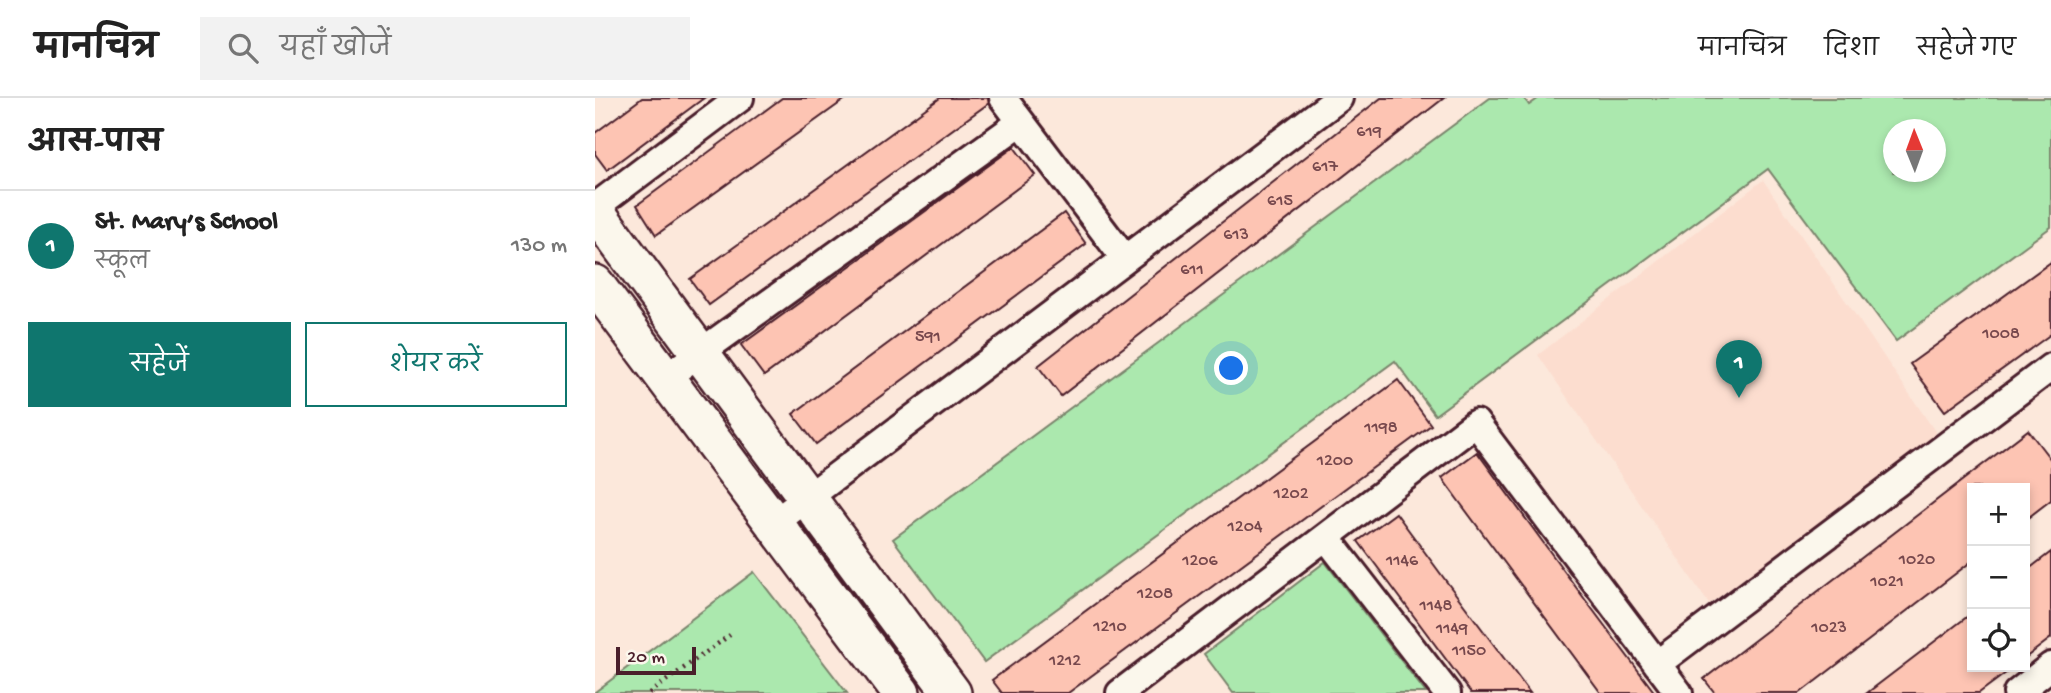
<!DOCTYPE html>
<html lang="hi">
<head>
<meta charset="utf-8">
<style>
  :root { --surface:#fff; --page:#f2f2f2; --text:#222; --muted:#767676; --line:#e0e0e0; --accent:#0f766e }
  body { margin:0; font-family:"Gochi Hand","Playpen Sans Deva",sans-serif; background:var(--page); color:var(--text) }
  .controls { position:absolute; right:21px; bottom:21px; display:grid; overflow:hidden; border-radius:0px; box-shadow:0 4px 10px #0003 }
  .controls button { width:63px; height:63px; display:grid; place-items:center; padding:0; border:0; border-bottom:2px solid var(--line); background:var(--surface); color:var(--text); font:35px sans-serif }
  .compass { position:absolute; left:1288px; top:21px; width:63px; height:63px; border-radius:50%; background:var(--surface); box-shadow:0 4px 10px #0003; rotate:359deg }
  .scale { position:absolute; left:21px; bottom:18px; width:80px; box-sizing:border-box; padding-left:7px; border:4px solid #4a1f2b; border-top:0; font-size:19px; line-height:24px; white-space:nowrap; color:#4a1f2b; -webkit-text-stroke:5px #fbf7ec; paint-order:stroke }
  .you { position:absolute; left:637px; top:271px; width:24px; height:24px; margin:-18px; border:5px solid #fff; border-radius:50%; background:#1a73e8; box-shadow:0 0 0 10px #1a73e833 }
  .badge { display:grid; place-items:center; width:46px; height:46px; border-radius:50%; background:var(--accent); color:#fff; font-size:23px; font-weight:700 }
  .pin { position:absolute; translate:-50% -58px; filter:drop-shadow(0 2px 4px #0008) }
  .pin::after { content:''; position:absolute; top:37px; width:24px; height:21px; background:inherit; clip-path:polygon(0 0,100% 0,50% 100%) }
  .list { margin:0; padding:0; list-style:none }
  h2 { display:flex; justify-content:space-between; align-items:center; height:91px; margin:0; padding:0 28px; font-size:30px }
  h2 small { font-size:23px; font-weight:400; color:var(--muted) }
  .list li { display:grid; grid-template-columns:46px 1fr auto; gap:21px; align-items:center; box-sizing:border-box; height:112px; padding:0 28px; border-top:2px solid var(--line) }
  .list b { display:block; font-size:26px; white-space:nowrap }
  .list p { margin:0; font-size:23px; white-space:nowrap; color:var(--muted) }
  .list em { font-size:23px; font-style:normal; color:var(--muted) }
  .actions { display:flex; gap:14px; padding:21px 28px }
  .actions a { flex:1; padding:16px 0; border:2px solid var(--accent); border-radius:0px; text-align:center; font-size:24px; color:var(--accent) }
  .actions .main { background:var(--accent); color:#fff }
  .icon { flex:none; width:38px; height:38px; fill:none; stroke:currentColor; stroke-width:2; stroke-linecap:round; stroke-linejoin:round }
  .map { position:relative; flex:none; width:1456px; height:595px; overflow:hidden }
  header { display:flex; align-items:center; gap:42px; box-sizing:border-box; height:98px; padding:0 35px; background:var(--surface); border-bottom:2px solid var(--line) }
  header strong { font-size:33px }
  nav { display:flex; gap:38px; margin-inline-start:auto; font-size:24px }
  .search { width:490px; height:63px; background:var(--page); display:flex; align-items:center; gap:18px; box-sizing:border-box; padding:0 24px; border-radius:0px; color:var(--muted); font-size:26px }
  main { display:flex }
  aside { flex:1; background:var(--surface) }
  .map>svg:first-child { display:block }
</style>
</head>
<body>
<header>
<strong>मानचित्र</strong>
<div class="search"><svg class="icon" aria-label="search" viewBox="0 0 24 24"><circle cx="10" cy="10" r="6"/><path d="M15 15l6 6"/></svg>यहाँ खोजें</div>
<nav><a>मानचित्र</a><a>दिशा</a><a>सहेजे गए</a></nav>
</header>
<main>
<aside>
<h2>आस-पास<small></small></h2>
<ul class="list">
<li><span class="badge">1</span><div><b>St. Mary’s School</b><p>स्कूल</p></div><em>130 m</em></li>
</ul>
<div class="actions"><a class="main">सहेजें</a><a>शेयर करें</a></div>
</aside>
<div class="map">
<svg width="1456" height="595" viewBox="0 0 1456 595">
  <rect width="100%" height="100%" fill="#fce8db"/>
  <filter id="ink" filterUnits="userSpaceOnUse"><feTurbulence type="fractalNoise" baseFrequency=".0143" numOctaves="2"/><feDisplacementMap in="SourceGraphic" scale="14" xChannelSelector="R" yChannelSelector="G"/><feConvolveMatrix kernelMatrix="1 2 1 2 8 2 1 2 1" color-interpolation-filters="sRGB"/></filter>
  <g filter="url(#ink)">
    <path fill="#fcddcf" d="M 1168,82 L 1346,342 L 1114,506 L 943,257 Z"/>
    <path fill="#abe8ae" stroke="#7a846c" stroke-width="2" fill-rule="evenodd" d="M 895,0 L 929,0 L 934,7 L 944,0 L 1456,0 L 1456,129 L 1301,243 L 1173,71 L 840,317 L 800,263 L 389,564 L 298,441 ZM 1298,32 L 1340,32 L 1340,74 L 1298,74 Z
      M 730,464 L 831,595 L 638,595 L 609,556 Z
      M 159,474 L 252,595 L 0,595 L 0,594 Z"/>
    <path fill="#fdc4b3" stroke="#4a1f2b" stroke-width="2" d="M 47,0 L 109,0 L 12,72 L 0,56 L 0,35 Z
      M 187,0 L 252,0 L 61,137 L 42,107 Z
      M 345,0 L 393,0 L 394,5 L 114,207 L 95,181 Z
      M 786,0 L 849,0 L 466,298 L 443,268 Z
      M 419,49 L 440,77 L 169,278 L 146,247 Z
      M 469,115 L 491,146 L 221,346 L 198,316 Z
      M 1456,164 L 1456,236 L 1350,313 L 1315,266 Z
      M 803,282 L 836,327 L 473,595 L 407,595 L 397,582 Z
      M 1433,332 L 1456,362 L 1456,402 L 1430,422 L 1430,390 L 1377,390 L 1377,463 L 1205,595 L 1120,595 L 1109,581 Z
      M 882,354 L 980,488 L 1060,595 L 1006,595 L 863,402 L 847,380 Z
      M 801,415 L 851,483 L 935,595 L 876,595 L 763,443 Z
      M 1456,454 L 1456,540 L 1430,560 L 1430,474 Z
      M 1377,515 L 1377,569 L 1419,569 L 1384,595 L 1272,595 Z"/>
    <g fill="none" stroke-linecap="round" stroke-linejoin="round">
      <g stroke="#4a1f2b" stroke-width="32">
        <path id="street" d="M 408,0 L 530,161
          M 0,109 L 145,0
          M 70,280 L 426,24
          M 179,425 L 744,0
          M 731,439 L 852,595
          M 1062,566 L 1456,269
          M 525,595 L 881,325 L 1084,595
          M 1422,595 L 1456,568"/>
      </g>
      <g stroke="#4a1f2b" stroke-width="42">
        <path id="secondary" d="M 0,113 L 357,595
          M 0,186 L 306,595"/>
      </g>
      <path stroke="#4a1f2b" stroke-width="4.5" stroke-dasharray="2 5" stroke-linecap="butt" d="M 54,595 L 135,537"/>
      <use href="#street" stroke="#fbf7ec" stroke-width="26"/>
      <use href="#secondary" stroke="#fbf7ec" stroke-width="37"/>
    </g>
  </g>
  <g text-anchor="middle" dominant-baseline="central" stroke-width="5" stroke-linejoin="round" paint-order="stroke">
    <g font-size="18" fill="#77484d">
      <text x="774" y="34">619</text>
      <text x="730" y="69">617</text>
      <text x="685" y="103">615</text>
      <text x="641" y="137">613</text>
      <text x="597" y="172">611</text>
      <text x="1406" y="236">1008</text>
      <text x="333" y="239">591</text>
      <text x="786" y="330">1198</text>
      <text x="740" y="363">1200</text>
      <text x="696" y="396">1202</text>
      <text x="650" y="429">1204</text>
      <text x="1322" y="462">1020</text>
      <text x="605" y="463">1206</text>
      <text x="807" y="463">1146</text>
      <text x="1292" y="484">1021</text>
      <text x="560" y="496">1208</text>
      <text x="841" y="508">1148</text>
      <text x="515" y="529">1210</text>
      <text x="1234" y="530">1023</text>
      <text x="857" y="531">1149</text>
      <text x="874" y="553">1150</text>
      <text x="470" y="563">1212</text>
    </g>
  </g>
</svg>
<div class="controls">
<button>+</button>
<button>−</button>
<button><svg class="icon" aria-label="locate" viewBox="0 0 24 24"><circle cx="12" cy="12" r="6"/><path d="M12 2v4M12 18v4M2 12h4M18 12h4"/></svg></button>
</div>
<svg class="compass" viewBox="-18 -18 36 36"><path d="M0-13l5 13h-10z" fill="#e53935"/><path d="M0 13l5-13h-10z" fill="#767676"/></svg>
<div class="scale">20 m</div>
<div class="you"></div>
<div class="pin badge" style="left:1144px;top:300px">1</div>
</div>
</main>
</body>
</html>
